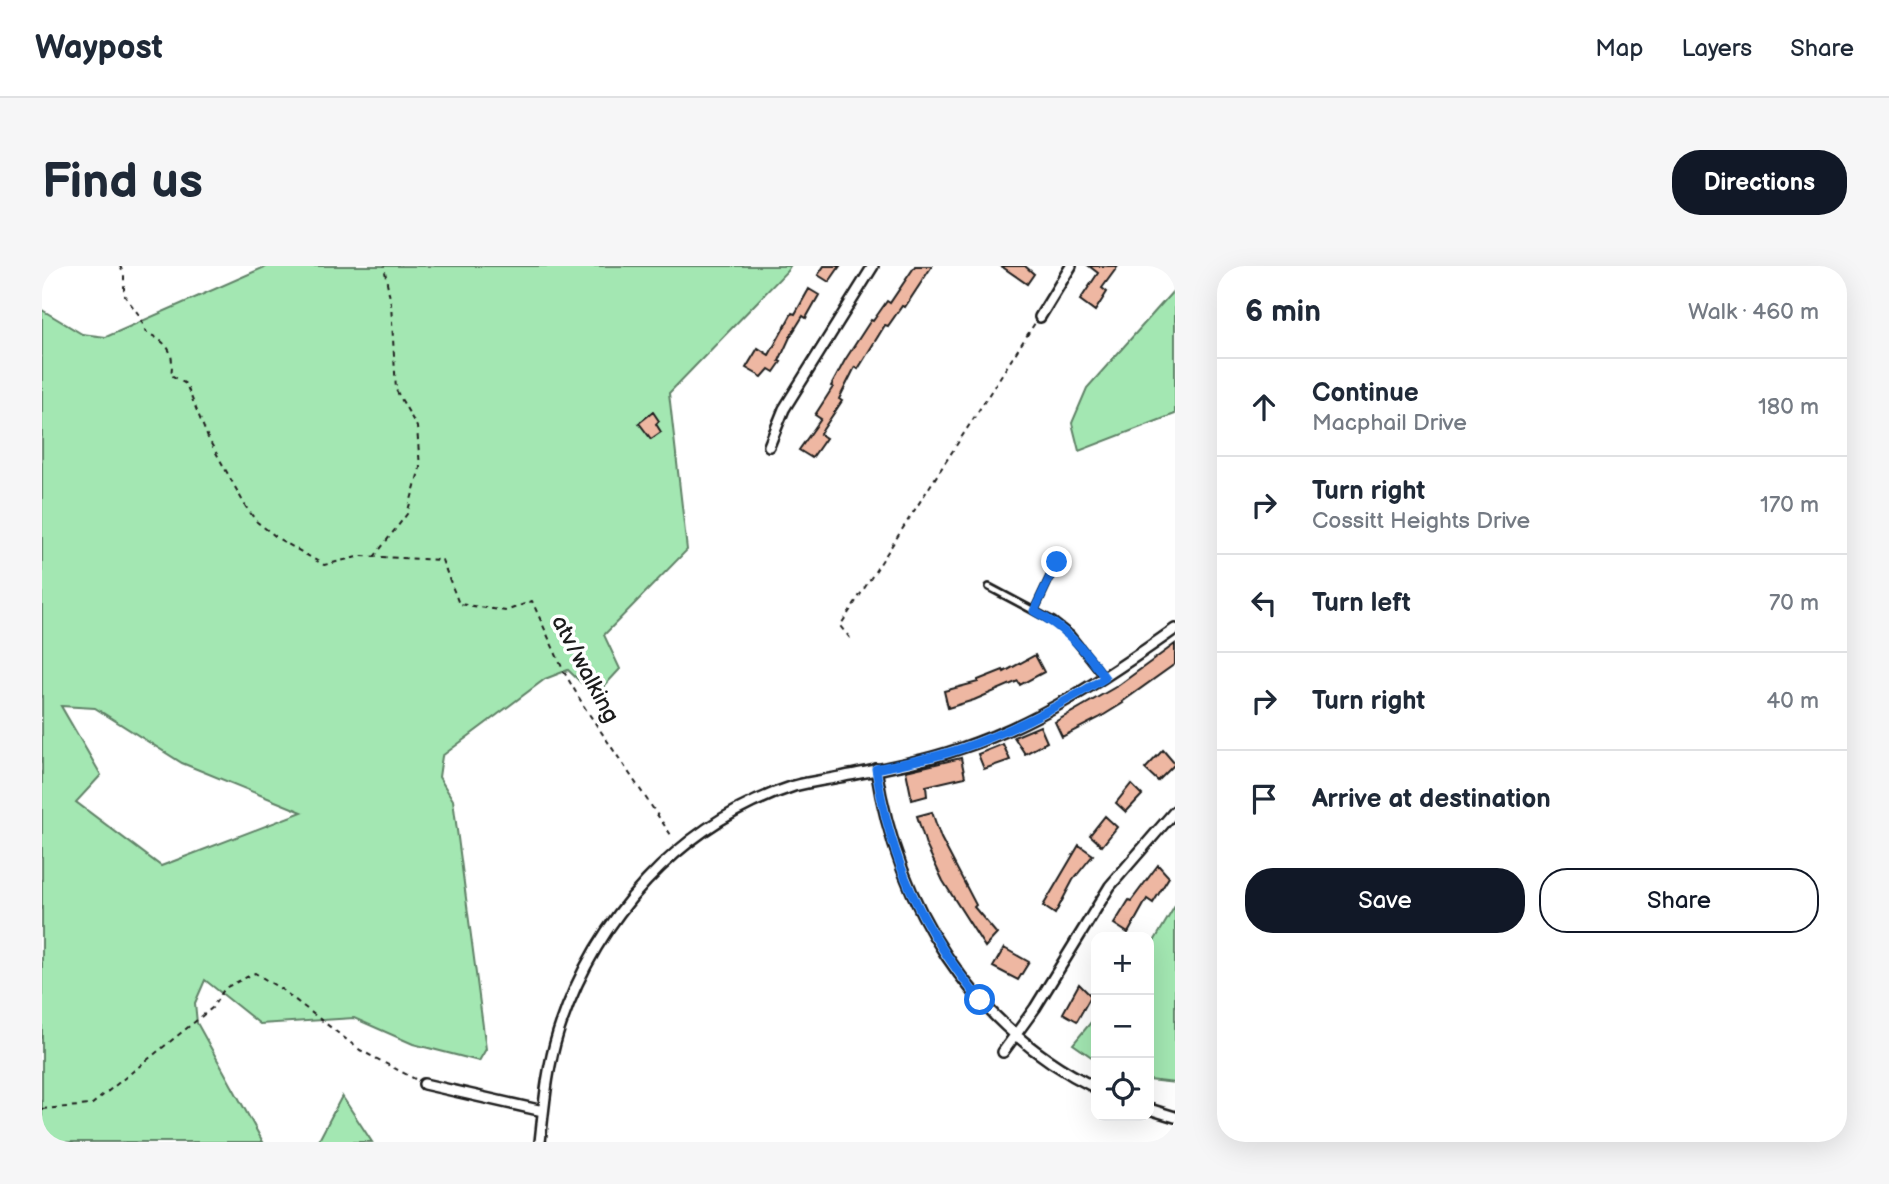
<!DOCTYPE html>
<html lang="en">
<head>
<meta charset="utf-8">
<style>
  :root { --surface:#fff; --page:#f6f6f7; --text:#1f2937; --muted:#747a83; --line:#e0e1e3; --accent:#111827 }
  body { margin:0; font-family:"Balsamiq Sans",sans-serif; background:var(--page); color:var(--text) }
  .controls { position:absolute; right:21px; bottom:21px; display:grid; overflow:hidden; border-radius:14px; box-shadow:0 7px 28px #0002 }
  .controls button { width:63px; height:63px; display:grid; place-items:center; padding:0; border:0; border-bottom:2px solid var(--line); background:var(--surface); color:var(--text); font:35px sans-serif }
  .stop { position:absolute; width:21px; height:21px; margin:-16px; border:5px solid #1a73e8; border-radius:50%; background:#fff }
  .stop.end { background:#1a73e8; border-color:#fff; box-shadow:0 2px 7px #0008 }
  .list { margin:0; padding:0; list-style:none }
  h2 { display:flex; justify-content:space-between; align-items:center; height:91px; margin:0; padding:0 28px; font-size:30px }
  h2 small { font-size:23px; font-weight:400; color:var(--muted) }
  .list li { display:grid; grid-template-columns:46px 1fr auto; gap:21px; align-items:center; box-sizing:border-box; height:98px; padding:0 28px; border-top:2px solid var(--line) }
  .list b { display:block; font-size:26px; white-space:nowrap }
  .list p { margin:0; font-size:23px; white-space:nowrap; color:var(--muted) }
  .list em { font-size:23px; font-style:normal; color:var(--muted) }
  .actions { display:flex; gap:14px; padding:21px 28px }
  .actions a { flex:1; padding:16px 0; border:2px solid var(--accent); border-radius:28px; text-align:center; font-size:24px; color:var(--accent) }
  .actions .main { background:var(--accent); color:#fff }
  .icon { flex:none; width:38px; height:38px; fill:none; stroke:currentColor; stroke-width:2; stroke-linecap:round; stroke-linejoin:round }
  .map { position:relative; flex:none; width:1133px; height:876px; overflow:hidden; border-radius:28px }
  header { display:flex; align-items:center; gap:42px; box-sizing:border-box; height:98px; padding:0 35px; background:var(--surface); border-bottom:2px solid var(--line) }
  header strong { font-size:33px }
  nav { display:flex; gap:38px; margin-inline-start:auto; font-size:24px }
  .intro { display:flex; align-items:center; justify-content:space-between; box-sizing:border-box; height:168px; padding:0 42px }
  h1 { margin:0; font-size:49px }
  .button { padding:18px 32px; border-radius:28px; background:var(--accent); color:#fff; font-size:24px; font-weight:700 }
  main { display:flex; gap:42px; padding:0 42px }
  aside { flex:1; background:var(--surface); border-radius:28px; box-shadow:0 7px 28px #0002 }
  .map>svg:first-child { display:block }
</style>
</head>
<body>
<header>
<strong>Waypost</strong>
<nav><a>Map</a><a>Layers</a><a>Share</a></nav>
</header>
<div class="intro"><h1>Find us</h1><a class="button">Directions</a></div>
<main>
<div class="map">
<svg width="1133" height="876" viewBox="0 0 1133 876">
  <rect width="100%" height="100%" fill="#fff"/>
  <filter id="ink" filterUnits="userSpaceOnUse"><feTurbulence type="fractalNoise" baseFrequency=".0143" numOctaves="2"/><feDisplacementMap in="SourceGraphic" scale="14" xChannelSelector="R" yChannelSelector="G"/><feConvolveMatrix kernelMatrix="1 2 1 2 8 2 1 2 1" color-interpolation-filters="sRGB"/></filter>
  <g filter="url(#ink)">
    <path fill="#a3e7b2" stroke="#608267" stroke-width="2" fill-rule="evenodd" d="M 225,0 L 748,0 L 745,5 L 627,127 L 645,284 L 562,369 L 578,403 L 553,430 L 526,404 L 503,413 L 400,490 L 397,511 L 411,534 L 444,783 L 437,795 L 371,778 L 312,752 L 218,758 L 163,714 L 153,737 L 155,757 L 221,876 L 0,876 L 0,44 L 40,68 L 64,71 ZM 19,440 L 53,442 L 140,497 L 260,546 L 119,600 L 34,536 L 59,509 Z
      M 1133,23 L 1133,148 L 1037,185 L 1030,157 L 1045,122 Z
      M 1133,640 L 1133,817 L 1107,814 L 1107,684 Z
      M 1054,750 L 1054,794 L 1031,778 Z
      M 300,830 L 330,876 L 276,876 Z"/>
    <path fill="#eeb7a2" stroke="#1c1c1c" stroke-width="2" d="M 782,0 L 798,0 L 787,16 L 776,9 Z
      M 873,0 L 890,0 L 863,41 L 860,40 L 846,60 L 843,59 L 816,103 L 813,101 L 797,133 L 800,135 L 778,168 L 784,172 L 770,192 L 757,184 L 779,153 L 773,149 L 791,121 L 789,120 L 803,94 L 829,54 L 831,55 L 845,35 L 848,37 Z
      M 959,0 L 983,0 L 992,8 L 985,18 Z
      M 1047,0 L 1076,0 L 1060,22 L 1065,26 L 1053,45 L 1038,34 L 1056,7 Z
      M 767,23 L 777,29 L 764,52 L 761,50 L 748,71 L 737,95 L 739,96 L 732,106 L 727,103 L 720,111 L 704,102 L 716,82 L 727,89 L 750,47 L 753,48 Z
      M 611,146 L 617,155 L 614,158 L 619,166 L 609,173 L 597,157 Z
      M 1133,378 L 1133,398 L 1080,436 L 1081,437 L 1057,452 L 1020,471 L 1013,456 L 1077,419 Z
      M 993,389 L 1002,406 L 978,419 L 976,415 L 932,434 L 906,442 L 902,425 L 936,416 L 936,414 L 961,404 L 962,406 Z
      M 998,460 L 1005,476 L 983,488 L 972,471 Z
      M 961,478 L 968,494 L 942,503 L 936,488 Z
      M 1121,484 L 1133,498 L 1116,515 L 1103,503 Z
      M 919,492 L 923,511 L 884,520 L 885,530 L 870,534 L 864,505 Z
      M 1089,518 L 1100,529 L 1084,546 L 1074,537 Z
      M 890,546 L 899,572 L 934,639 L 932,641 L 955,668 L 943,681 L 901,615 L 884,579 L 875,550 Z
      M 1063,550 L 1075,561 L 1060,580 L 1048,569 Z
      M 1037,579 L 1051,589 L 1031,614 L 1013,648 L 1001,640 Z
      M 1116,599 L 1127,611 L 1111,637 L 1105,633 L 1086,667 L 1072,658 L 1087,634 L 1089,635 Z
      M 962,682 L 987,696 L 976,714 L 951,701 Z
      M 1037,718 L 1049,730 L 1035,755 L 1021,747 Z"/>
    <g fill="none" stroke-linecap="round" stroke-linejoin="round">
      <g stroke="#1c1c1c" stroke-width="10">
        <path id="service" d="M 947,321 L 1011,355 L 1029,369 L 1063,412
          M 992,345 L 1015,296"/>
      </g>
      <g stroke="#1c1c1c" stroke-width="14">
        <path id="minor" d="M 998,51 L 1029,0
          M 727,180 L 742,143 L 831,0
          M 834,503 C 856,640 928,760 1054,822
          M 961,786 L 993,742 L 1068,620 L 1133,545
          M 382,818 L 501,845
          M 1107,843 L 1133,851
          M 498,876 C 502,840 505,802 516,767 C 552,654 637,557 752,520 C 767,516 783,514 798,511 C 838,503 879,496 917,483 C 997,457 1065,411 1133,363"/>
      </g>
      <path stroke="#1c1c1c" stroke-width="2" stroke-dasharray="5 5" stroke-linecap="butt" d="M 78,0 L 82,9 L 82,29 L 97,49 L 104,66 C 125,77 133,84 129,109 L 144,118 L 166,172 L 204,241 L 215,256 L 237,273 L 282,299 L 319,290 L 400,294 L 417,338 L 464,345 L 490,335 L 522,406 L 543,442 L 631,572
        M 332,291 L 365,248 L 378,202 L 375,161 L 354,124 L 349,38 L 342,0
        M 808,372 L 798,360 L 993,57
        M 0,843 L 49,839 L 170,742 L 183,722 L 213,707 L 239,723 L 318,784 L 373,813"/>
      <use href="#service" stroke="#fff" stroke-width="4.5"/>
      <use href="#minor" stroke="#fff" stroke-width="9"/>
    </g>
  </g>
  <g fill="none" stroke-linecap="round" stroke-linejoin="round" filter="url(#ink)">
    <path stroke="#1a73e8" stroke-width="9" d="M 938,734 C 879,662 849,596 834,503 C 862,497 891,492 918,483 C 970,465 1017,440 1063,412 C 1043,383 1023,362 992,345 L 1015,296"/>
  </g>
  <g text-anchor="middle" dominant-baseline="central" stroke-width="7" stroke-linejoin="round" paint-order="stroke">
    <g font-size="23" fill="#1c1c1c" stroke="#fff">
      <text transform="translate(543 403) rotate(62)">atv/walking</text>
    </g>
  </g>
</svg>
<div class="controls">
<button>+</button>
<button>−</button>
<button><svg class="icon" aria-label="locate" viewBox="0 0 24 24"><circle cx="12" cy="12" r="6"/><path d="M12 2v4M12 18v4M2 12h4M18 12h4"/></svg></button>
</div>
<div class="stop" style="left:938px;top:734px"></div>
<div class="stop end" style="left:1015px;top:296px"></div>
</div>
<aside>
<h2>6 min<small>Walk · 460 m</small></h2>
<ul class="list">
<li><svg class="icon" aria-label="ahead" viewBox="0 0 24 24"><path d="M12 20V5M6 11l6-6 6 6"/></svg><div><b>Continue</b><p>Macphail Drive</p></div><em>180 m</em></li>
<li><svg class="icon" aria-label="right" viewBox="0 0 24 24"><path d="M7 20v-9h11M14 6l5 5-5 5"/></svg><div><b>Turn right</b><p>Cossitt Heights Drive</p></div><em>170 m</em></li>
<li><svg class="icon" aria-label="left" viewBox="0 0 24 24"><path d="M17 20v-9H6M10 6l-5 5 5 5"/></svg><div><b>Turn left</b></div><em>70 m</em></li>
<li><svg class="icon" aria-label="right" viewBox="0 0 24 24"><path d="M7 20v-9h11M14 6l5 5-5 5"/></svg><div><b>Turn right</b></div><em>40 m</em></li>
<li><svg class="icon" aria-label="arrive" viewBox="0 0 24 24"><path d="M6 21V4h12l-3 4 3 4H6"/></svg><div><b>Arrive at destination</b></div></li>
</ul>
<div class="actions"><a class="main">Save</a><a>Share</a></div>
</aside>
</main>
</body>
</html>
